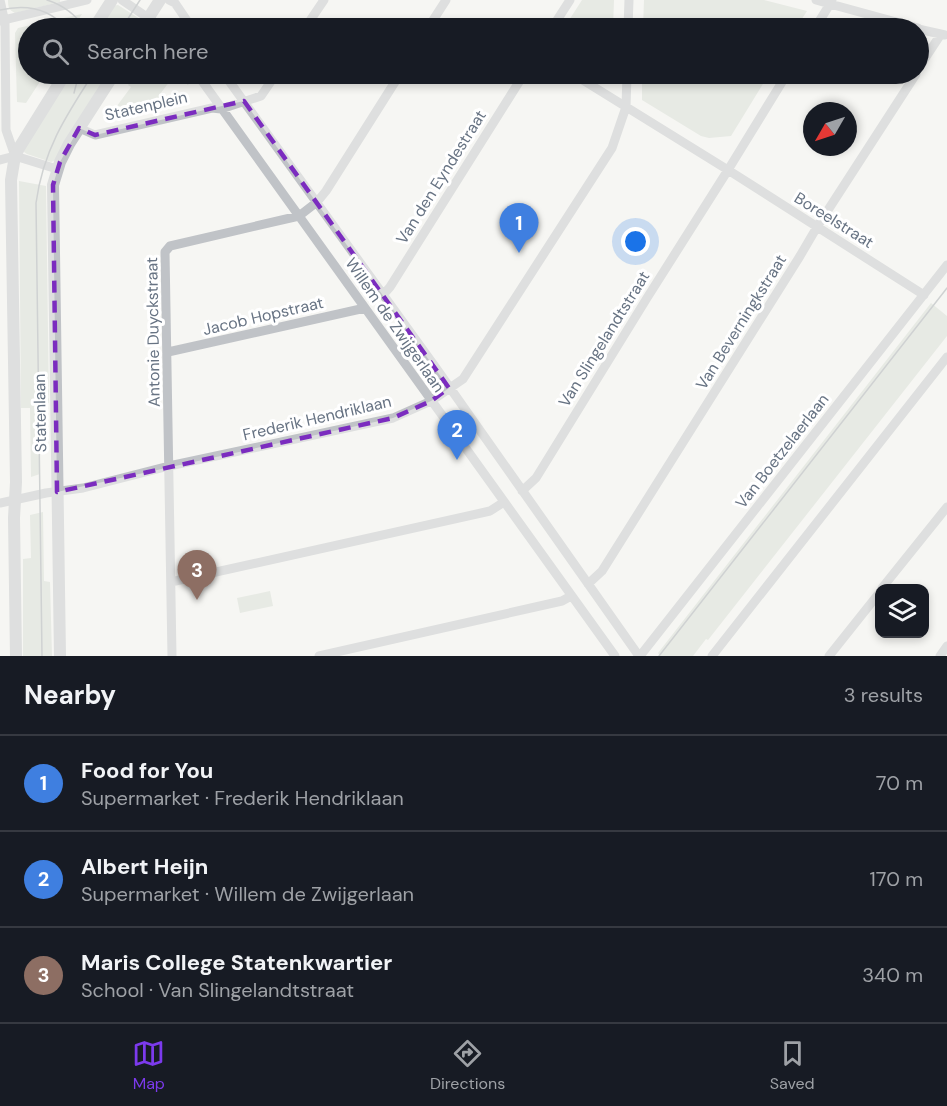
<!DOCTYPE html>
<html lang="en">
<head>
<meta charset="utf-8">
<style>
  :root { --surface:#171b24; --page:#20242c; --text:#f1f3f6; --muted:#9ea1a6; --line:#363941; --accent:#7c3aed }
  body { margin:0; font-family:"DM Sans",sans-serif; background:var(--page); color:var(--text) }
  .controls { position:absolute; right:18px; bottom:18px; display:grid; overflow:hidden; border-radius:12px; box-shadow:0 3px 9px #0003 }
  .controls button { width:54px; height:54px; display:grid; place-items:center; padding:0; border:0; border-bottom:2px solid var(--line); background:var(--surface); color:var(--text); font:30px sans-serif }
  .compass { position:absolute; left:803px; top:102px; width:54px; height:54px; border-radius:50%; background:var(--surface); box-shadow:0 3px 9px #0003; rotate:231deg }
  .you { position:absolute; left:636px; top:242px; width:21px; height:21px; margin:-15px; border:4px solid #fff; border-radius:50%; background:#1a73e8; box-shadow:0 0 0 9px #1a73e833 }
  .badge { display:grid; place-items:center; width:39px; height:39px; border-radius:50%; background:var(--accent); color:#fff; font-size:20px; font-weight:700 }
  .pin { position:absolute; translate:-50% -50px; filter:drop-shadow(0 2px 3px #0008) }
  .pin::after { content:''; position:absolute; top:32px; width:21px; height:18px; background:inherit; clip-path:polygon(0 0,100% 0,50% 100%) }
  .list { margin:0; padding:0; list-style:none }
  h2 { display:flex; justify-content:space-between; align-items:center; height:78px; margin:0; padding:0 24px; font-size:26px }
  h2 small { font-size:20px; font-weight:400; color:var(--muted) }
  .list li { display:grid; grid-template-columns:39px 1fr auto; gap:18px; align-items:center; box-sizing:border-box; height:96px; padding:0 24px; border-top:2px solid var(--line) }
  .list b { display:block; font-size:22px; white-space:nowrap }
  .list p { margin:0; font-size:20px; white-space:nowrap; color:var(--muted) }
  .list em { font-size:20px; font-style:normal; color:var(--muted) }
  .icon { flex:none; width:33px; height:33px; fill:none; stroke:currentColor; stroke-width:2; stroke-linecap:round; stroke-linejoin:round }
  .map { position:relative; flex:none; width:947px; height:656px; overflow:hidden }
  .search { position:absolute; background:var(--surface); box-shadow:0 3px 9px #0003; left:18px; right:18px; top:18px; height:66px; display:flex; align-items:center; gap:15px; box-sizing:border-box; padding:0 21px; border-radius:33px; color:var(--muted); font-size:22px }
  .sheet { height:366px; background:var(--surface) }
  nav { display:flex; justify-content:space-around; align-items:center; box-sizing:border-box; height:84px; border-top:2px solid var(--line); background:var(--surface); font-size:16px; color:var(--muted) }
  nav a { display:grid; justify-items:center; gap:3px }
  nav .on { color:var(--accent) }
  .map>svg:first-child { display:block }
</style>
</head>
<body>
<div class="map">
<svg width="947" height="656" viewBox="0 0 947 656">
  <rect width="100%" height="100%" fill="#f6f6f3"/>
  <path fill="#d5dbd3" d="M 8,0 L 60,0 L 60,2 L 15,13 C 9,10 8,7 8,0 Z
    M 582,0 L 614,0 L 613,28 L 564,28 Z
    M 644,0 L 764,0 L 807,11 L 796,28 L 643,28 Z
    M 118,5 L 140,19 L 142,24 L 139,28 L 119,28 L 104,19 L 112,6 Z
    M 82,14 L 73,28 L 28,28 L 28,74 L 45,74 L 26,103 L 17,102 L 15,33 L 18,28 Z
    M 68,74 L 109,74 L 54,161 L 51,162 L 27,154 L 24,152 L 22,148 Z
    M 136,74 L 182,74 L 189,83 L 188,85 L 178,76 L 170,81 L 160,94 L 173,105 L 113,119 L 111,114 L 131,87 L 128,85 Z
    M 642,74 L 769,74 L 731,136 L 709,138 L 701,136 L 642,100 Z
    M 19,181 L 46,186 L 49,403 L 40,403 L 40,474 L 31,477 L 30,408 L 21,408 Z
    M 931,303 L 947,316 L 947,336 L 708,640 L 706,639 L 693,656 L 660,656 L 658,653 Z
    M 43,512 L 44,581 L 50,582 L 52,656 L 23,656 L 23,559 L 31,558 L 30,515 Z
    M 270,591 L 273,606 L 240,613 L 237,598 Z"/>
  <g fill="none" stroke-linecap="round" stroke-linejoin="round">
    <path stroke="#c0c3c7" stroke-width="9" d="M 0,0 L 5,23 L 6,130 L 15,156
      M 122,0 L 163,28
      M 169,0 L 175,3 L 192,28
      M 832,0 L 830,4 L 918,28
      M 0,21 L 87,0
      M 305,28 L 324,0
      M 428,28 L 446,0
      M 552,28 L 570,0
      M 628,28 L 629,0
      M 815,28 L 830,4 L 816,0
      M 918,29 L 945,35
      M 918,69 L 941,34
      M 197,74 L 615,656
      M 224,74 L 436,368 L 639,656
      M 573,74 L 728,170 L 787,74
      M 79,128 L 95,135 L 212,108 L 221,109 L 261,96 L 276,74
      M 15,156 L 57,169
      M 0,160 L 15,156
      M 383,295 L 390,287 L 524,74
      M 168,352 L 365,308
      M 522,491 L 536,478 L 647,298 L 728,170 L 924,295
      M 0,503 L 46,493 L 83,488 L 169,466 L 393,418 L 431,401 L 463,379 L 612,148 L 626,107 L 627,74
      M 171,582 L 490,511 L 504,502
      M 588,584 L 602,571 L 800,256 L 817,227 L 916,74
      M 882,588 L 947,507
      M 172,656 L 165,252 L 170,246 L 299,216 L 317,202 L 326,191 L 400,74
      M 319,656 L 562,601 L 571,596
      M 640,656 L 947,265
      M 712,656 L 947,357
      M 829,656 L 880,592
      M 940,656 L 947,646"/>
    <path stroke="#c0c3c7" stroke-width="12" d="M 94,28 L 112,0
      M 142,28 L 160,0
      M 16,656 L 14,518 L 16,482 L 11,180 L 15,156 L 19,148 L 65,74
      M 60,656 L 53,185 L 60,162 L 69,144 L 114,74"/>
    <path stroke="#a1a6ac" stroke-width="1.5" d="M 47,0 C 63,5 75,14 85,28
      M 0,10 C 26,4 49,8 66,28
      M 122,28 L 140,0
      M 74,93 L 79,74
      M 42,656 L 36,203 C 43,151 65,117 93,74
      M 659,656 L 947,288"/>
  </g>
  <path d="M0 0H947V656H0ZM 244,101 L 449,388 L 431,401 L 393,418 L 57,492 L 53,185 L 60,162 L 79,128 L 95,135 Z" fill="#f6f6f3" fill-opacity=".55" fill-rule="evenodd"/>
  <path fill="none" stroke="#7b2cbf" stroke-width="4.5" stroke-dasharray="12 8" stroke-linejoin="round" d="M 244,101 L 449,388 L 431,401 L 393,418 L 57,492 L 53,185 L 60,162 L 79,128 L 95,135 Z"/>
  <g text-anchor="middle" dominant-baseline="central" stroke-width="6" stroke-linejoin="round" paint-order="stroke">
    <g font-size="16" fill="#677383" stroke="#fff">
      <text transform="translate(146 106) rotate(-13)">Statenplein</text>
      <text transform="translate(441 177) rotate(-58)">Van den Eyndestraat</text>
      <text transform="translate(834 220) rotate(32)">Boreelstraat</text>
      <text transform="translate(263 316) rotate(-13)">Jacob Hopstraat</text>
      <text transform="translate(741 322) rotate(-58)">Van Beverningkstraat</text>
      <text transform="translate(395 325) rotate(55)">Willem de Zwijgerlaan</text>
      <text transform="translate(153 332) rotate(-91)">Antonie Duyckstraat</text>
      <text transform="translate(604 339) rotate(-58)">Van Slingelandtstraat</text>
      <text transform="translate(40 413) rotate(-91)">Statenlaan</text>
      <text transform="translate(317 418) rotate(-13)">Frederik Hendriklaan</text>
      <text transform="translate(782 451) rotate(-52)">Van Boetzelaerlaan</text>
    </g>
  </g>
</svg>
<div class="controls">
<button><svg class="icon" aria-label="layers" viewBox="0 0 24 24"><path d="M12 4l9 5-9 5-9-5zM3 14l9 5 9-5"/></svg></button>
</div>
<svg class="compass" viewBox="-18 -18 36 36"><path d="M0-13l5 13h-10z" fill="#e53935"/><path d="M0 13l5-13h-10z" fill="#9ea1a6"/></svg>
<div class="you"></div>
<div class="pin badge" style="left:519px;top:253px;background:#3f7fe0">1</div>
<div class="pin badge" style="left:457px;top:460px;background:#3f7fe0">2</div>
<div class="pin badge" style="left:197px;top:600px;background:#8d6e63">3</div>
<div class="search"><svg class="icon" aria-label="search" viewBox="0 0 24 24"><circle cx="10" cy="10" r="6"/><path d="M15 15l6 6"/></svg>Search here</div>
</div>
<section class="sheet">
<h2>Nearby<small>3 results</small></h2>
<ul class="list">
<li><span class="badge" style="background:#3f7fe0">1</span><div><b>Food for You</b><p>Supermarket · Frederik Hendriklaan</p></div><em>70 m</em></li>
<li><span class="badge" style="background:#3f7fe0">2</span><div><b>Albert Heijn</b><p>Supermarket · Willem de Zwijgerlaan</p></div><em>170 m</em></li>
<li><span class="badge" style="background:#8d6e63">3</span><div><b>Maris College Statenkwartier</b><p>School · Van Slingelandtstraat</p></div><em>340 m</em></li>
</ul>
</section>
<nav>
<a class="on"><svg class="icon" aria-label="map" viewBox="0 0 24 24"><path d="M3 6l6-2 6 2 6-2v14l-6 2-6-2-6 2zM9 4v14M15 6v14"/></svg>Map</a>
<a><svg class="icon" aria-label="directions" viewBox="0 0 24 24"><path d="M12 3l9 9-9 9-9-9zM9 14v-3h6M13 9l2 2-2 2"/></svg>Directions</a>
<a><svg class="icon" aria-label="saved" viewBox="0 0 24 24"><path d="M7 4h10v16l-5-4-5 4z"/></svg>Saved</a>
</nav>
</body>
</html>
